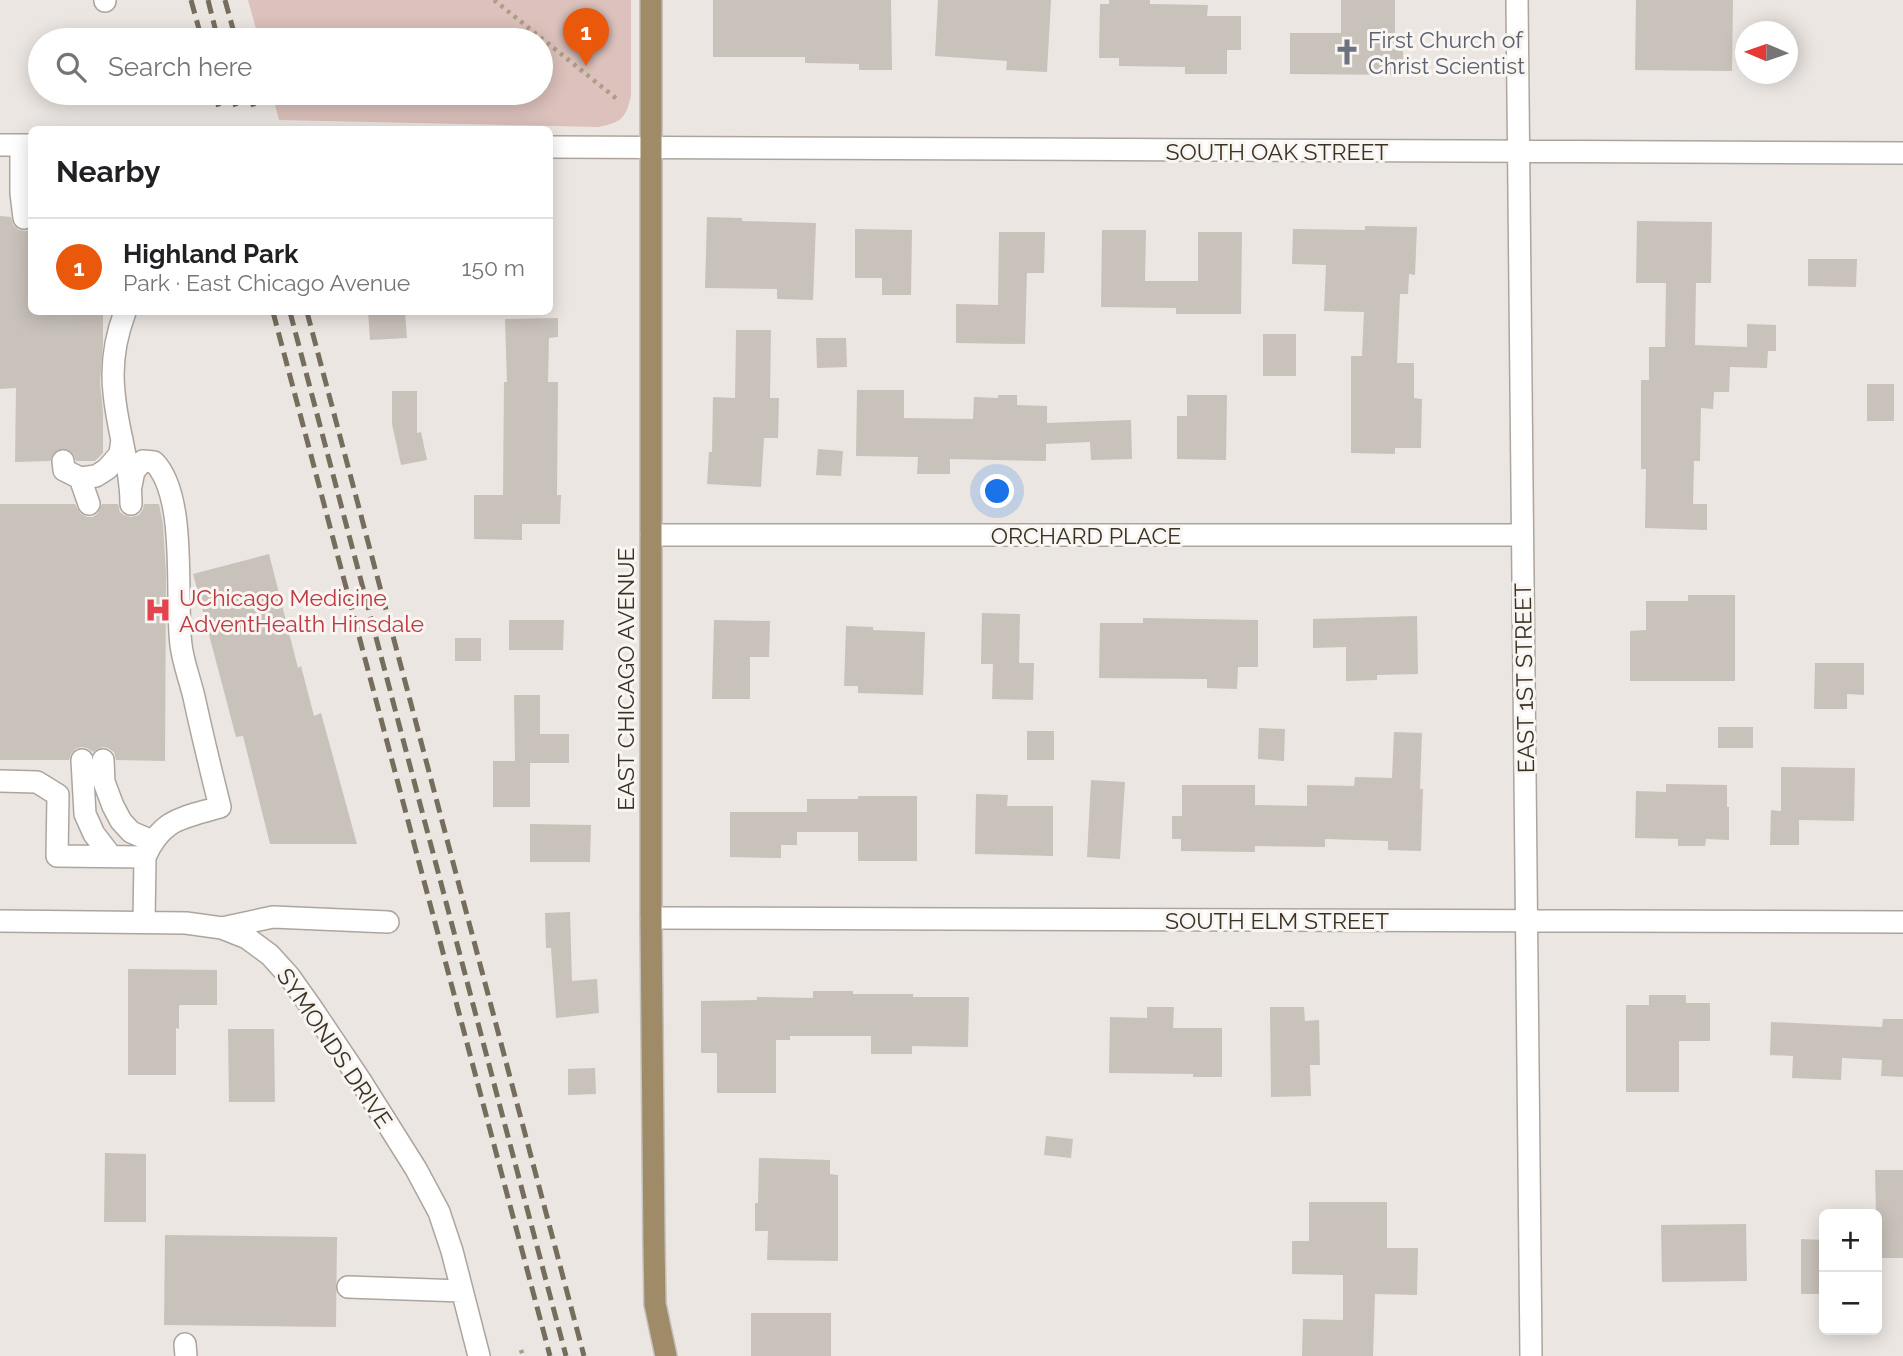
<!DOCTYPE html>
<html lang="en">
<head>
<meta charset="utf-8">
<style>
  :root { --surface:#fff; --page:#f2f2f2; --text:#202124; --muted:#757577; --line:#e0e0e0; --accent:#ea580c }
  body { margin:0; font-family:Raleway,sans-serif; background:var(--page); color:var(--text) }
  .controls { position:absolute; right:21px; bottom:21px; display:grid; overflow:hidden; border-radius:10px; box-shadow:0 4px 18px #0003 }
  .controls button { width:63px; height:63px; display:grid; place-items:center; padding:0; border:0; border-bottom:2px solid var(--line); background:var(--surface); color:var(--text); font:35px sans-serif }
  .compass { position:absolute; left:1735px; top:21px; width:63px; height:63px; border-radius:50%; background:var(--surface); box-shadow:0 4px 18px #0003; rotate:272deg }
  .you { position:absolute; left:998px; top:492px; width:24px; height:24px; margin:-18px; border:5px solid #fff; border-radius:50%; background:#1a73e8; box-shadow:0 0 0 10px #1a73e833 }
  .badge { display:grid; place-items:center; width:46px; height:46px; border-radius:50%; background:var(--accent); color:#fff; font-size:23px; font-weight:700 }
  .pin { position:absolute; translate:-50% -58px; filter:drop-shadow(0 2px 4px #0008) }
  .pin::after { content:''; position:absolute; top:37px; width:24px; height:21px; background:inherit; clip-path:polygon(0 0,100% 0,50% 100%) }
  .list { margin:0; padding:0; list-style:none }
  h2 { display:flex; justify-content:space-between; align-items:center; height:91px; margin:0; padding:0 28px; font-size:30px }
  h2 small { font-size:23px; font-weight:400; color:var(--muted) }
  .list li { display:grid; grid-template-columns:46px 1fr auto; gap:21px; align-items:center; box-sizing:border-box; height:98px; padding:0 28px; border-top:2px solid var(--line) }
  .list b { display:block; font-size:26px; white-space:nowrap }
  .list p { margin:0; font-size:23px; white-space:nowrap; color:var(--muted) }
  .list em { font-size:23px; font-style:normal; color:var(--muted) }
  .icon { flex:none; width:38px; height:38px; fill:none; stroke:currentColor; stroke-width:2; stroke-linecap:round; stroke-linejoin:round }
  .map { position:relative; flex:none; width:1903px; height:1356px; overflow:hidden }
  .search { position:absolute; background:var(--surface); box-shadow:0 4px 18px #0003; left:28px; top:28px; width:525px; height:77px; display:flex; align-items:center; gap:18px; box-sizing:border-box; padding:0 24px; border-radius:38px; color:var(--muted); font-size:26px }
  .panel { position:absolute; background:var(--surface); box-shadow:0 4px 18px #0003; left:28px; top:126px; width:525px; height:189px; border-radius:10px }
  .map>svg:first-child { display:block }
</style>
</head>
<body>
<div class="map">
<svg width="1903" height="1356" viewBox="0 0 1903 1356">
  <rect width="100%" height="100%" fill="#ece6e2"/>
  <path fill="#dcc1bc" d="M 248,0 L 631,0 L 631,95 C 626,119 621,122 599,127 L 279,120 L 272,93 L 541,93 L 541,40 L 259,40 Z"/>
  <path fill="#c9c2ba" d="M 713,0 L 891,0 L 892,70 L 859,70 L 859,64 L 805,63 L 805,57 L 713,57 Z
    M 938,0 L 1051,0 L 1047,72 L 1006,70 L 1007,61 L 935,56 Z
    M 1109,0 L 1150,0 L 1150,4 L 1208,5 L 1207,16 L 1241,16 L 1241,50 L 1227,50 L 1227,74 L 1185,74 L 1185,67 L 1119,66 L 1119,58 L 1099,58 L 1100,4 L 1109,4 Z
    M 1341,0 L 1395,0 L 1395,43 L 1403,43 L 1403,75 L 1290,74 L 1290,33 L 1341,33 Z
    M 1636,0 L 1733,0 L 1732,71 L 1635,70 Z
    M 0,216 L 11,217 L 13,225 L 19,230 L 26,231 L 32,229 L 32,312 L 103,312 L 103,344 L 100,382 L 103,412 L 103,453 L 95,461 L 76,461 L 73,453 L 69,449 L 62,448 L 55,451 L 50,461 L 15,462 L 16,388 L 0,389 Z
    M 707,217 L 742,218 L 742,221 L 816,223 L 813,300 L 777,299 L 777,289 L 705,288 Z
    M 1637,221 L 1712,222 L 1711,283 L 1696,283 L 1695,345 L 1747,347 L 1747,324 L 1776,325 L 1776,351 L 1768,351 L 1767,368 L 1730,367 L 1729,392 L 1714,392 L 1713,409 L 1701,408 L 1700,461 L 1694,461 L 1693,504 L 1707,504 L 1707,530 L 1645,528 L 1646,469 L 1641,469 L 1641,380 L 1649,380 L 1649,347 L 1665,347 L 1666,283 L 1636,283 Z
    M 1365,226 L 1417,227 L 1415,275 L 1409,274 L 1408,294 L 1400,294 L 1397,363 L 1414,363 L 1414,398 L 1422,399 L 1421,448 L 1395,448 L 1395,454 L 1351,453 L 1351,356 L 1362,356 L 1364,312 L 1324,311 L 1326,265 L 1292,264 L 1293,229 L 1365,230 Z
    M 855,229 L 912,230 L 911,295 L 882,295 L 882,278 L 855,278 Z
    M 1102,230 L 1146,230 L 1145,281 L 1198,281 L 1198,232 L 1242,232 L 1241,314 L 1176,314 L 1176,308 L 1101,307 Z
    M 999,232 L 1045,232 L 1044,273 L 1027,273 L 1025,344 L 956,343 L 956,304 L 998,305 Z
    M 1808,259 L 1857,259 L 1856,287 L 1808,286 Z
    M 368,312 L 405,312 L 407,338 L 370,340 Z
    M 558,318 L 558,337 L 549,338 L 548,382 L 558,382 L 557,495 L 561,495 L 560,524 L 522,524 L 522,540 L 474,539 L 474,495 L 503,495 L 504,382 L 507,382 L 505,319 Z
    M 736,330 L 771,330 L 770,398 L 779,398 L 778,438 L 764,438 L 761,487 L 707,484 L 709,452 L 712,452 L 713,397 L 735,398 Z
    M 1263,334 L 1296,334 L 1296,376 L 1263,376 Z
    M 816,338 L 846,338 L 847,367 L 817,368 Z
    M 1867,384 L 1894,384 L 1894,421 L 1867,421 Z
    M 857,390 L 904,390 L 904,418 L 973,419 L 974,397 L 998,398 L 998,395 L 1017,395 L 1017,405 L 1047,406 L 1047,423 L 1131,420 L 1132,459 L 1091,460 L 1090,442 L 1046,444 L 1046,461 L 950,459 L 950,474 L 917,474 L 918,457 L 856,456 Z
    M 392,391 L 417,391 L 417,433 L 421,432 L 427,460 L 401,465 L 392,424 Z
    M 1187,395 L 1227,395 L 1226,460 L 1177,459 L 1177,416 L 1187,416 Z
    M 818,449 L 843,451 L 841,476 L 816,475 Z
    M 0,504 L 75,504 L 80,513 L 87,517 L 93,517 L 98,513 L 102,504 L 118,504 L 120,512 L 124,515 L 131,517 L 139,515 L 143,509 L 144,504 L 159,504 L 163,524 L 166,573 L 165,761 L 116,760 L 114,752 L 108,748 L 103,747 L 97,749 L 93,752 L 87,748 L 81,747 L 75,749 L 71,754 L 69,760 L 0,760 Z
    M 269,554 L 298,668 L 301,666 L 314,716 L 321,713 L 357,844 L 270,844 L 243,736 L 236,737 L 193,574 Z
    M 1688,595 L 1735,595 L 1735,681 L 1630,681 L 1630,631 L 1646,630 L 1646,601 L 1688,601 Z
    M 982,613 L 1020,614 L 1019,663 L 1034,663 L 1033,700 L 992,699 L 993,664 L 981,664 Z
    M 1417,616 L 1418,674 L 1377,675 L 1377,680 L 1346,681 L 1346,647 L 1313,648 L 1313,619 Z
    M 1143,618 L 1258,620 L 1258,667 L 1238,667 L 1237,689 L 1207,688 L 1207,679 L 1099,678 L 1100,623 L 1143,623 Z
    M 509,620 L 564,620 L 563,650 L 509,650 Z
    M 714,620 L 770,621 L 769,657 L 750,657 L 750,699 L 712,699 Z
    M 846,626 L 873,627 L 873,630 L 925,632 L 923,695 L 858,693 L 858,686 L 844,686 Z
    M 455,638 L 481,638 L 481,661 L 455,661 Z
    M 1815,663 L 1864,663 L 1864,695 L 1847,694 L 1847,709 L 1814,709 Z
    M 514,695 L 540,695 L 540,734 L 569,734 L 569,763 L 530,763 L 530,807 L 493,807 L 493,761 L 515,761 Z
    M 1718,727 L 1753,727 L 1753,748 L 1718,748 Z
    M 1259,728 L 1285,729 L 1284,761 L 1258,759 Z
    M 1027,731 L 1054,731 L 1054,760 L 1027,760 Z
    M 1394,732 L 1422,733 L 1420,789 L 1423,789 L 1421,851 L 1388,850 L 1388,841 L 1325,839 L 1325,847 L 1255,846 L 1255,852 L 1181,851 L 1181,839 L 1172,839 L 1172,816 L 1182,816 L 1182,785 L 1255,785 L 1255,805 L 1307,806 L 1307,785 L 1354,786 L 1355,777 L 1392,778 Z
    M 1781,767 L 1855,768 L 1854,821 L 1799,820 L 1799,845 L 1770,845 L 1771,810 L 1781,811 Z
    M 1091,780 L 1125,782 L 1120,859 L 1087,857 Z
    M 1666,784 L 1727,785 L 1727,807 L 1729,807 L 1729,840 L 1706,839 L 1705,846 L 1678,846 L 1678,839 L 1635,838 L 1636,791 L 1666,792 Z
    M 976,794 L 1008,795 L 1007,806 L 1053,806 L 1053,856 L 975,854 Z
    M 858,796 L 917,796 L 917,861 L 858,861 L 858,832 L 797,832 L 797,845 L 781,845 L 781,858 L 730,857 L 730,812 L 807,812 L 807,799 L 858,799 Z
    M 530,824 L 591,825 L 590,862 L 530,862 Z
    M 570,912 L 572,981 L 597,979 L 599,1013 L 556,1018 L 551,948 L 546,948 L 545,913 Z
    M 128,969 L 217,970 L 217,1005 L 179,1005 L 179,1029 L 176,1028 L 176,1075 L 128,1075 Z
    M 813,991 L 853,991 L 853,994 L 913,994 L 913,997 L 969,997 L 968,1047 L 912,1046 L 912,1054 L 871,1054 L 871,1036 L 790,1036 L 790,1040 L 776,1040 L 776,1093 L 717,1093 L 717,1053 L 701,1053 L 701,1001 L 757,1000 L 757,997 L 813,998 Z
    M 1649,995 L 1686,995 L 1686,1003 L 1710,1003 L 1710,1041 L 1679,1041 L 1679,1092 L 1626,1092 L 1626,1005 L 1649,1005 Z
    M 1147,1007 L 1174,1007 L 1173,1028 L 1222,1028 L 1222,1077 L 1193,1077 L 1193,1074 L 1109,1073 L 1110,1017 L 1147,1018 Z
    M 1270,1007 L 1304,1007 L 1305,1021 L 1319,1020 L 1320,1065 L 1310,1065 L 1311,1096 L 1271,1097 Z
    M 1883,1019 L 1903,1019 L 1903,1077 L 1881,1076 L 1882,1060 L 1842,1058 L 1841,1080 L 1792,1078 L 1793,1056 L 1770,1055 L 1771,1022 L 1882,1027 Z
    M 228,1029 L 274,1029 L 275,1102 L 229,1102 Z
    M 595,1068 L 596,1094 L 568,1095 L 568,1069 Z
    M 1046,1136 L 1073,1139 L 1071,1158 L 1044,1155 Z
    M 105,1153 L 146,1154 L 146,1222 L 104,1222 Z
    M 759,1158 L 830,1160 L 830,1174 L 838,1175 L 838,1261 L 767,1260 L 768,1231 L 755,1231 L 755,1203 L 758,1203 Z
    M 1875,1170 L 1903,1170 L 1903,1258 L 1877,1258 Z
    M 1309,1202 L 1387,1202 L 1387,1248 L 1418,1248 L 1417,1295 L 1375,1294 L 1373,1356 L 1302,1356 L 1303,1319 L 1343,1320 L 1343,1275 L 1292,1274 L 1292,1241 L 1309,1241 Z
    M 1746,1224 L 1747,1281 L 1662,1282 L 1661,1225 Z
    M 165,1235 L 337,1237 L 336,1327 L 164,1325 Z
    M 1801,1239 L 1824,1240 L 1824,1294 L 1801,1294 Z
    M 751,1313 L 831,1313 L 831,1356 L 751,1356 Z"/>
  <g fill="none" stroke-linecap="round" stroke-linejoin="round">
    <path stroke="#c9c2bc" stroke-width="21" stroke-dasharray="21 10" stroke-linecap="butt" d="M 0,253 L 32,260
      M 62,312 L 63,461"/>
    <g stroke="#ada59d" stroke-width="24">
      <path id="minor" d="M 105,0 L 105,1
        M 1517,0 L 1531,1356
        M 0,145 L 32,145
        M 21,145 L 21,193 L 24,218
        M 550,147 L 1903,153
        M 125,312 C 116,336 111,365 114,392 C 117,430 131,466 131,504
        M 63,461 L 64,470 L 80,478 L 96,476 L 107,469 L 120,454 L 122,439
        M 80,478 L 89,504
        M 131,486 L 134,471 L 143,461 L 154,462 C 188,496 175,598 181,645 C 183,662 190,680 194,697 C 202,734 211,771 220,807 C 183,818 162,818 145,857
        M 651,535 L 1522,535
        M 82,760 L 85,814 L 94,834 L 111,856
        M 103,760 L 104,782 L 113,806 L 121,821 L 131,832 L 152,841
        M 0,781 L 37,782 L 58,795 L 57,856 L 145,857 L 144,922
        M 651,918 L 1903,922
        M 0,921 L 186,923 L 222,928 L 247,938 L 270,955 L 289,976 L 311,1007 L 360,1080 L 416,1169 L 439,1212 L 452,1251 L 479,1356
        M 222,928 L 273,917 L 388,922
        M 348,1287 L 462,1291
        M 185,1344 L 186,1356"/>
    </g>
    <g stroke="#c4c2bd" stroke-width="24">
      <path id="major" d="M 651,0 L 651,918 L 654,1244 L 655,1304 L 666,1356"/>
    </g>
    <path stroke="#ae9c84" stroke-width="4.5" stroke-dasharray="3.5 5" stroke-linecap="butt" d="M 494,0 L 617,99
      M 521,1350 L 523,1356"/>
    <use href="#minor" stroke="#fff" stroke-width="21"/>
    <use href="#major" stroke="#9f8b68" stroke-width="21"/>
    <path stroke="#776d5d" stroke-width="5" stroke-dasharray="14 7" stroke-linecap="butt" d="M 191,0 L 202,40
      M 208,0 L 218,40
      M 225,0 L 236,40
      M 215,93 L 220,112
      M 232,93 L 237,111
      M 250,93 L 255,112
      M 273,312 L 550,1356
      M 290,312 L 566,1356
      M 307,312 L 584,1356"/>
  </g>
  <defs>
    <g id="church-bare" transform="scale(2.1)"><path d="M-1.2-6h2.4v3.5h3.3v2.4h-3.3V6h-2.4V-.1h-3.3v-2.4h3.3Z" fill="#6b7280" stroke="#f8f5f2" stroke-width="2.5" paint-order="stroke"/></g>
    <g id="hospital-bare" transform="scale(2.1)"><path d="M-5-5h3v3.5h4V-5h3V5h-3V1.5h-4V5h-3Z" fill="#e0444e" stroke="#f8f5f2" stroke-width="2.5" paint-order="stroke"/></g>
  </defs>
  <g fill-rule="evenodd">
    <use href="#church-bare" x="1347" y="52"/>
    <use href="#hospital-bare" x="158" y="610"/>
  </g>
  <g text-anchor="middle" dominant-baseline="central" stroke-width="6" stroke-linejoin="round" paint-order="stroke">
    <g font-size="23" fill="#5b616d" stroke="#f8f5f2" text-anchor="start">
      <text x="1368" y="39">First Church of<tspan x="1368" dy="26">Christ Scientist</tspan></text>
    </g>
    <g font-size="23" fill="#3c3223" stroke="#f8f5f2">
      <text x="1277" y="151">SOUTH OAK STREET</text>
      <text x="1086" y="535">ORCHARD PLACE</text>
      <text transform="translate(1524 678) rotate(-91)">EAST 1ST STREET</text>
      <text transform="translate(625 679) rotate(-90)">EAST CHICAGO AVENUE</text>
      <text x="1277" y="920">SOUTH ELM STREET</text>
      <text transform="translate(335 1048) rotate(56)">SYMONDS DRIVE</text>
    </g>
    <g font-size="23" fill="#be3a42" stroke="#f8f5f2" text-anchor="start">
      <text x="179" y="597">UChicago Medicine<tspan x="179" dy="26">AdventHealth Hinsdale</tspan></text>
    </g>
  </g>
</svg>
<div class="controls">
<button>+</button>
<button>−</button>
</div>
<svg class="compass" viewBox="-18 -18 36 36"><path d="M0-13l5 13h-10z" fill="#e53935"/><path d="M0 13l5-13h-10z" fill="#757577"/></svg>
<div class="you"></div>
<div class="pin badge" style="left:586px;top:66px">1</div>
<div class="search"><svg class="icon" aria-label="search" viewBox="0 0 24 24"><circle cx="10" cy="10" r="6"/><path d="M15 15l6 6"/></svg>Search here</div>
<section class="panel">
<h2>Nearby<small></small></h2>
<ul class="list">
<li><span class="badge">1</span><div><b>Highland Park</b><p>Park · East Chicago Avenue</p></div><em>150 m</em></li>
</ul>
</section>
</div>
</body>
</html>
